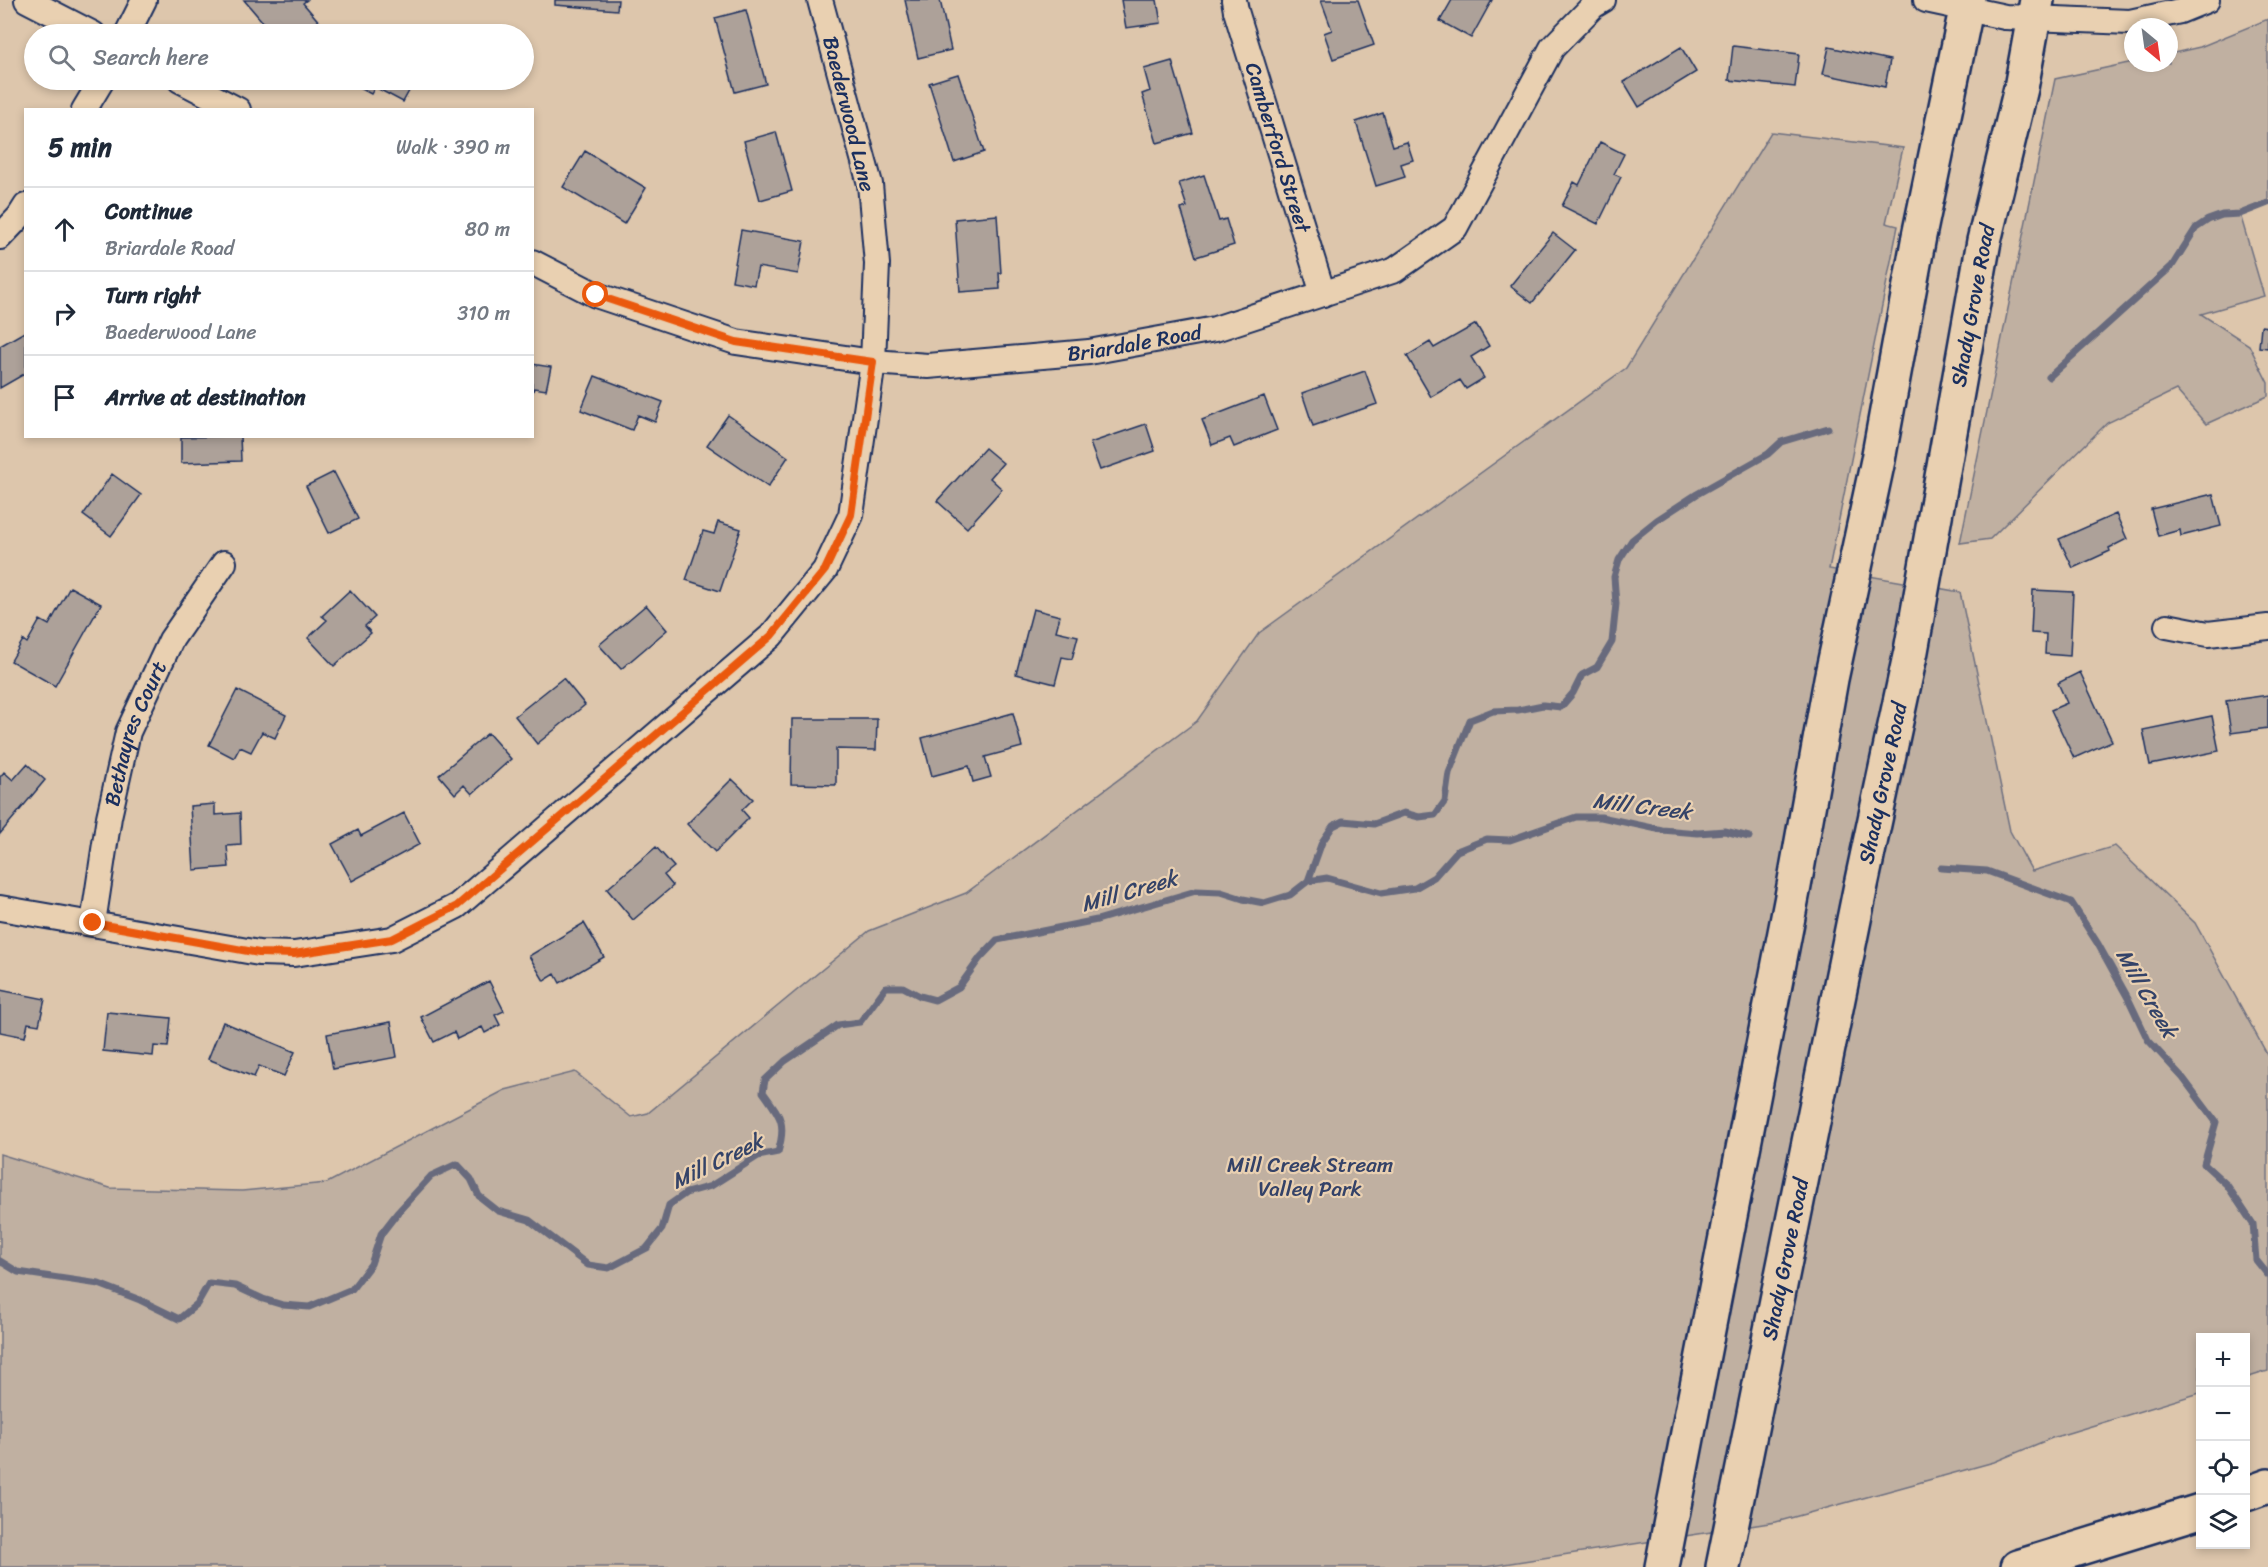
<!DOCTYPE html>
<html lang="en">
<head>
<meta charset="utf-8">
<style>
  :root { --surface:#fff; --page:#f6f6f7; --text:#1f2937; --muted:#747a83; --line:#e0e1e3 }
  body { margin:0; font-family:Sriracha,sans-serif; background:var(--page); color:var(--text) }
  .controls { position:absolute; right:18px; bottom:18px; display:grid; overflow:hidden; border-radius:0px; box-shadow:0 3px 9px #0003 }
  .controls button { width:54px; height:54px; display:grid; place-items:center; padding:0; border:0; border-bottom:2px solid var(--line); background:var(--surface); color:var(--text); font:30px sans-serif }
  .compass { position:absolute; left:2124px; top:18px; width:54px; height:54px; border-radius:50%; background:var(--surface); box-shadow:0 3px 9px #0003; rotate:151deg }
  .stop { position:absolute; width:18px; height:18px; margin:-14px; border:4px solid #ea580c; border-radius:50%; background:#fff }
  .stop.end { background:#ea580c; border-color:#fff; box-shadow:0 2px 6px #0008 }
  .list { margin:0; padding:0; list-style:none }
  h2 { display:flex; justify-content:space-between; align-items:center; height:78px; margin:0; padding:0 24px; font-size:26px }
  h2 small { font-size:20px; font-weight:400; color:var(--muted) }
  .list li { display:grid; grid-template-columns:39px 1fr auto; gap:18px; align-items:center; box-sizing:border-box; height:84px; padding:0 24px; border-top:2px solid var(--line) }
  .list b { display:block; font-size:22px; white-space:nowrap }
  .list p { margin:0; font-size:20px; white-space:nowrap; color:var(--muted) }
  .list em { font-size:20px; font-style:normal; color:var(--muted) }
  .icon { flex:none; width:33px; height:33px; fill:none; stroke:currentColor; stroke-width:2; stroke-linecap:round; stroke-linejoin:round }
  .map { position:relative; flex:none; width:2268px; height:1567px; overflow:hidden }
  .search { position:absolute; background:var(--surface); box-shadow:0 3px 9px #0003; left:24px; top:24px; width:510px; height:66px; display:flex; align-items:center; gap:15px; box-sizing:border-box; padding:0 21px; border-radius:33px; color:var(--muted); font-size:22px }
  .panel { position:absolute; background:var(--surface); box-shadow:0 3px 9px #0003; left:24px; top:108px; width:510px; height:330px; border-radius:0px }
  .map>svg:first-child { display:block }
</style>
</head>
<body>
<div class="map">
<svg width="2268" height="1567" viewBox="0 0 2268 1567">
  <rect width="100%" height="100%" fill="#ddc6ac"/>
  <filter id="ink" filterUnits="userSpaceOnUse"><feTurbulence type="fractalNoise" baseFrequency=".0167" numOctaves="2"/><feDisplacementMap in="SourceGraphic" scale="12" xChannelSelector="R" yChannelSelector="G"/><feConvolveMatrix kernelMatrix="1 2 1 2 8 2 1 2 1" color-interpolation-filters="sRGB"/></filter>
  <g filter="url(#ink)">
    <path fill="#c0b0a1" stroke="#6e7080" stroke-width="1.5" d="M 2268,19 L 2268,203 L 2240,214 L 2264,296 L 2201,314 L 2249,345 L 2268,383 L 2268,396 L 2206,424 L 2176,390 L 2107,423 L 1990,539 L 1960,543 L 2055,79 L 2133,62 L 2169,63 L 2169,54 L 2200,47 Z
      M 1771,132 L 1903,148 L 1886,223 L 1898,226 L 1829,569 L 1960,592 L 2010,831 L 2032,871 L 2115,846 L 2195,923 L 2268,1056 L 2268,1371 L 2246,1378 L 2246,1338 L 2200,1338 L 2200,1393 L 2052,1438 L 1994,1462 L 1776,1522 L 1485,1567 L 0,1567 L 0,1154 L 110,1188 L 242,1191 L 327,1183 L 505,1090 L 575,1072 L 631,1117 L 648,1113 L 869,931 L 966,893 L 1197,721 L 1259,633 L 1626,368 Z"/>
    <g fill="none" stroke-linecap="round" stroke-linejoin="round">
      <path stroke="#676b7d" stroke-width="7" d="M 2049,377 L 2172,266 L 2196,228 L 2208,220 L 2222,215 L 2240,214 L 2268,203
        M 1941,868 L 1987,871 L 2071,902 L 2098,944 L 2128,998 L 2148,1040 L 2183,1078 L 2216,1122 L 2204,1164 L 2227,1185 L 2253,1224 L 2256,1260 L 2268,1275
        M 1308,881 L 1322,842 L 1333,826 L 1343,821 L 1374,824 L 1404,813 L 1419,817 L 1435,815 L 1445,801 L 1449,773 L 1470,720 L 1493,711 L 1518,710 L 1543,705 L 1561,707 L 1573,693 L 1582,675 L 1597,667 L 1612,642 L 1616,604 L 1614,577 L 1619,560 L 1632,540 L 1657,520 L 1697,494 L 1768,454 L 1781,442 L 1828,428
        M 0,1261 L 18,1272 L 99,1284 L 140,1300 L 179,1319 L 197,1304 L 209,1283 L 235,1286 L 263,1299 L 283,1305 L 309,1307 L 352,1289 L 371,1264 L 381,1234 L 398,1212 L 431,1176 L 457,1164 L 471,1179 L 479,1196 L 498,1211 L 529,1220 L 588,1265 L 609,1268 L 647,1248 L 662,1229 L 669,1205 L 686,1193 L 711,1186 L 758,1156 L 778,1152 C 787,1122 780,1116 763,1092 L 765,1080 L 785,1061 L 838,1025 L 860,1022 L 886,987 L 903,987 L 920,996 L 935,1000 L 959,987 L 980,958 L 997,940 L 1097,920 L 1196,891 L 1221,892 L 1243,899 L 1264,903 L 1290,895 L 1308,881 L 1327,878 L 1381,893 L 1415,888 L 1434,877 L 1457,851 L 1487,839 L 1510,840 L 1576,817 L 1601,817 L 1662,830 L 1698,833 L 1725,831 L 1749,837"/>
    </g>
    <path fill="#ada199" stroke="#1b2f5e" stroke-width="1.5" d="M 244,0 L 307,0 L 303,3 L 321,24 L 309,34 L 273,34 Z
      M 555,0 L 618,0 L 617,10 L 555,5 Z
      M 905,0 L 940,0 L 951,50 L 918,58 Z
      M 1121,0 L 1157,0 L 1161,23 L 1126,28 Z
      M 1321,0 L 1358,0 L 1374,45 L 1333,59 L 1324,33 L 1332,30 Z
      M 1452,0 L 1492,0 L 1471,38 L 1440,21 Z
      M 746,10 L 766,84 L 735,92 L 715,18 Z
      M 1733,46 L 1799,54 L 1795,87 L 1729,80 Z
      M 1681,47 L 1696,72 L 1639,107 L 1624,82 Z
      M 1829,47 L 1890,60 L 1885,87 L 1823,74 Z
      M 1172,61 L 1193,133 L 1157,143 L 1142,94 L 1150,91 L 1144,69 Z
      M 958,74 L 984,152 L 954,162 L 929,83 Z
      M 345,80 L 415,80 L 403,102 L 375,87 L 371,94 Z
      M 1383,113 L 1393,146 L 1407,142 L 1413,160 L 1401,164 L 1405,177 L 1376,186 L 1356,122 Z
      M 776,132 L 792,191 L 760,200 L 744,141 Z
      M 1600,142 L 1624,154 L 1614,174 L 1621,177 L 1598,224 L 1562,206 L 1574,182 L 1579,185 Z
      M 585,151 L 646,188 L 624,224 L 563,187 Z
      M 1204,175 L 1219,221 L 1226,219 L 1234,245 L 1196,257 L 1181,209 L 1187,207 L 1179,183 Z
      M 997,215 L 1001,273 L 999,273 L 1000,289 L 960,292 L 955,219 Z
      M 741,230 L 804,241 L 798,274 L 758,267 L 754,285 L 732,281 Z
      M 1553,233 L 1575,250 L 1532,303 L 1510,286 Z
      M 1476,324 L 1489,346 L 1471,357 L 1484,378 L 1466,389 L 1460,380 L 1431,397 L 1407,356 L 1430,342 L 1434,348 Z
      M 2261,326 L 2268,327 L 2268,348 L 2259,347 Z
      M 26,331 L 26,373 L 0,388 L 0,346 Z
      M 532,364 L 551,367 L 546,390 L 534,388 L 532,394 Z
      M 1365,371 L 1377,404 L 1313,426 L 1302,393 Z
      M 595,376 L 663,402 L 655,422 L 638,415 L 632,430 L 581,410 Z
      M 1264,396 L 1277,430 L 1234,447 L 1230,438 L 1212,445 L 1202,420 Z
      M 728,415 L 788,457 L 768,487 L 707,445 Z
      M 1146,424 L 1155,451 L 1100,470 L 1090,443 Z
      M 240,436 L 241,461 L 181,463 L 181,437 Z
      M 985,448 L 1003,463 L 990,478 L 1002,489 L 967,528 L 937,501 Z
      M 334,472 L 358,519 L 329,533 L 306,486 Z
      M 112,474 L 141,495 L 111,536 L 83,515 Z
      M 2213,494 L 2221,526 L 2181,536 L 2180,530 L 2158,536 L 2151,509 Z
      M 2116,514 L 2127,539 L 2109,548 L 2110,551 L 2073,568 L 2059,539 Z
      M 718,522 L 741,529 L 720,591 L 686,580 L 703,531 L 714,534 Z
      M 70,587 L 101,604 L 55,686 L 11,661 L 23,640 L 27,643 L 40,620 L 49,625 Z
      M 350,590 L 375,617 L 365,626 L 371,633 L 334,666 L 308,638 L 327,620 L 322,616 Z
      M 2033,590 L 2073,592 L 2070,656 L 2045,654 L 2046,634 L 2031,633 Z
      M 646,605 L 667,630 L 621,669 L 599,645 Z
      M 1033,609 L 1060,616 L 1056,631 L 1078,636 L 1072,659 L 1062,657 L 1055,684 L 1016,674 Z
      M 2080,672 L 2112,741 L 2074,758 L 2051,710 L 2067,703 L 2058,683 Z
      M 563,678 L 585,705 L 537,744 L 515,716 Z
      M 237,690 L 286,715 L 275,738 L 262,732 L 251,752 L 240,747 L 234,758 L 209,745 Z
      M 2268,695 L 2268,728 L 2231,733 L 2226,701 Z
      M 1013,713 L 1022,747 L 985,757 L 991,777 L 973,782 L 969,766 L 932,776 L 922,738 Z
      M 2212,716 L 2219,751 L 2150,765 L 2143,730 Z
      M 792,719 L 877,719 L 876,750 L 836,749 L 836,785 L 791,784 Z
      M 488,733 L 511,759 L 472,794 L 464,785 L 455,794 L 439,775 Z
      M 27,764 L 45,780 L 0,834 L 0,777 L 4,772 L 13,780 Z
      M 732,779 L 753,799 L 742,810 L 749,818 L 715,852 L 687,824 Z
      M 215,804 L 215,815 L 240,813 L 241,845 L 227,846 L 229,867 L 194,870 L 190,806 Z
      M 404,813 L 420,844 L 352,881 L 332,844 L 358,830 L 361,836 Z
      M 656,847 L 674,867 L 664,875 L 673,886 L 633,920 L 607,889 Z
      M 584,923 L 604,957 L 560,983 L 555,974 L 544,981 L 529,956 Z
      M 489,981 L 504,1011 L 495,1015 L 500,1025 L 485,1033 L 482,1027 L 457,1039 L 454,1032 L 434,1042 L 421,1017 Z
      M 0,990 L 45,999 L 39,1025 L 28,1023 L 25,1037 L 0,1032 Z
      M 107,1012 L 171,1018 L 168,1047 L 154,1046 L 153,1056 L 103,1051 Z
      M 223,1022 L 295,1052 L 284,1076 L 259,1066 L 254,1077 L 208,1059 Z
      M 391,1022 L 397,1057 L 333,1069 L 327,1034 Z"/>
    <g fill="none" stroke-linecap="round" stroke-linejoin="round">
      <g stroke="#1b2f5e" stroke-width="28">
        <g id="street">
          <path d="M 27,0 L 93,34"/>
          <path id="s1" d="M 1234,0 L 1236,11 L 1323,294"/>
          <path d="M 1926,0 L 2005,17 L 2130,22 L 2180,11 L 2207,0"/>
          <path d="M 127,34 L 144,0"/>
          <path d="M 180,80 L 238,110"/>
          <path d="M 84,110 L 102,80"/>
          <path d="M 0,237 L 19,217 L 26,206"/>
          <path id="s2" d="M 532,262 L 596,295 L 736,342 L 873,362 L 928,366 L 1089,352 L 1215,329 L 1395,270 L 1455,228 L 1552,48 L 1593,6 L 1603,0"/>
          <path d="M 2167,626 L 2208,634 L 2268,627"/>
          <path d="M 0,908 L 259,953 L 294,954 L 392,939 L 457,906 L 771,636 L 825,570 L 851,515 L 873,362 L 877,264 L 870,184 L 820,0"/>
          <path id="s3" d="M 93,923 L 109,817 L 128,732 L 171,640 L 224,563"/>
        </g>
      </g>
      <g stroke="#1b2f5e" stroke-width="38">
        <g id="primary">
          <path d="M 1662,1567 L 1794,886 L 1831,679 L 1878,460 L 1919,236 L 1968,0"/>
          <path id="s4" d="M 1723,1567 L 1861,885 L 1911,651 L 1984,241 L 2021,88 L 2037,0"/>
        </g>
      </g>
      <g stroke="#1b2f5e" stroke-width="38">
        <path id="highway" d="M 2246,1494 L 2268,1486
          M 2018,1567 L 2200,1511"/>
      </g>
      <use href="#street" stroke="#e9d0b1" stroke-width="24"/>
      <use href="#primary" stroke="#e9d0b1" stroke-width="33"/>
      <use href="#highway" stroke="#e9d0b1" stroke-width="33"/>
    </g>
  </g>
  <g fill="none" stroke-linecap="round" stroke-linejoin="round" filter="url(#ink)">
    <path stroke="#ea580c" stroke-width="8" d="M 93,923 L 259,953 L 294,954 L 392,939 L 457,906 L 771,636 L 825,570 L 851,515 L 873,362 L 736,342 L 596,295"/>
  </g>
  <g text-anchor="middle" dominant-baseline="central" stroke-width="4.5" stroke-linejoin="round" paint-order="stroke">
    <g font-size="21" fill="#1b2f5e" stroke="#e9d0b1">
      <text transform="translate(849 114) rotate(76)">Baederwood Lane</text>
      <text stroke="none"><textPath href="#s1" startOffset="154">Camberford Street</textPath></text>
      <text stroke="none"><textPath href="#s4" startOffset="1286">Shady Grove Road</textPath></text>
      <text stroke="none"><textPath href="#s2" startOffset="621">Briardale Road</textPath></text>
      <text stroke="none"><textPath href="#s3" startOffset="195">Bethayres Court</textPath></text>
      <text stroke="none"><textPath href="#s4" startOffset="800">Shady Grove Road</textPath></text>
      <text stroke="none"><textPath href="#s4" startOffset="314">Shady Grove Road</textPath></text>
    </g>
    <g font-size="21" fill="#344268" stroke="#e9d0b1">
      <text x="1310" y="1165">Mill Creek Stream<tspan x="1310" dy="24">Valley Park</tspan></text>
    </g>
    <g font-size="22" font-style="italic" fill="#344368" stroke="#e9d0b1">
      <text transform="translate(1642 806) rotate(7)">Mill Creek</text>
      <text transform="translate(1129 891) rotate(-16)">Mill Creek</text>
      <text transform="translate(2147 993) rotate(60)">Mill Creek</text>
      <text transform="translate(717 1161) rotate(-26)">Mill Creek</text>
    </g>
  </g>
</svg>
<div class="controls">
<button>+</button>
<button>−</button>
<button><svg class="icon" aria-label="locate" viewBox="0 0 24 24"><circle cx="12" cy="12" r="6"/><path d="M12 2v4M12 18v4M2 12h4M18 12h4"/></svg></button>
<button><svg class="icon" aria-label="layers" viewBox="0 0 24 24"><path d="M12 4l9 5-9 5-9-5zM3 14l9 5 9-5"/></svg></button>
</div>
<svg class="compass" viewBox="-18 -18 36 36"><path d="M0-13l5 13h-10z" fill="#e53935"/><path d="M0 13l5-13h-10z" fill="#747a83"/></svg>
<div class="stop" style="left:596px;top:295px"></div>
<div class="stop end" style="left:93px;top:923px"></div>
<div class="search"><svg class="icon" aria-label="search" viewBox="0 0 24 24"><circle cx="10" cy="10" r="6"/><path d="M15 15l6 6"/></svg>Search here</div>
<section class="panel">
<h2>5 min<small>Walk · 390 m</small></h2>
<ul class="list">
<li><svg class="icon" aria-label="ahead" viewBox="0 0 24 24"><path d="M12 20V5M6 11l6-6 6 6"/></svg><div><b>Continue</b><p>Briardale Road</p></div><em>80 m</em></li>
<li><svg class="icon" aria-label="right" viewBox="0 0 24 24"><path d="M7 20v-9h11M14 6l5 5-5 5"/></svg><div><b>Turn right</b><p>Baederwood Lane</p></div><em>310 m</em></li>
<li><svg class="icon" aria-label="arrive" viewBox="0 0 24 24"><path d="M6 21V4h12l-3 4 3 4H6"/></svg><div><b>Arrive at destination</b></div></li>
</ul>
</section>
</div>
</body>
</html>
